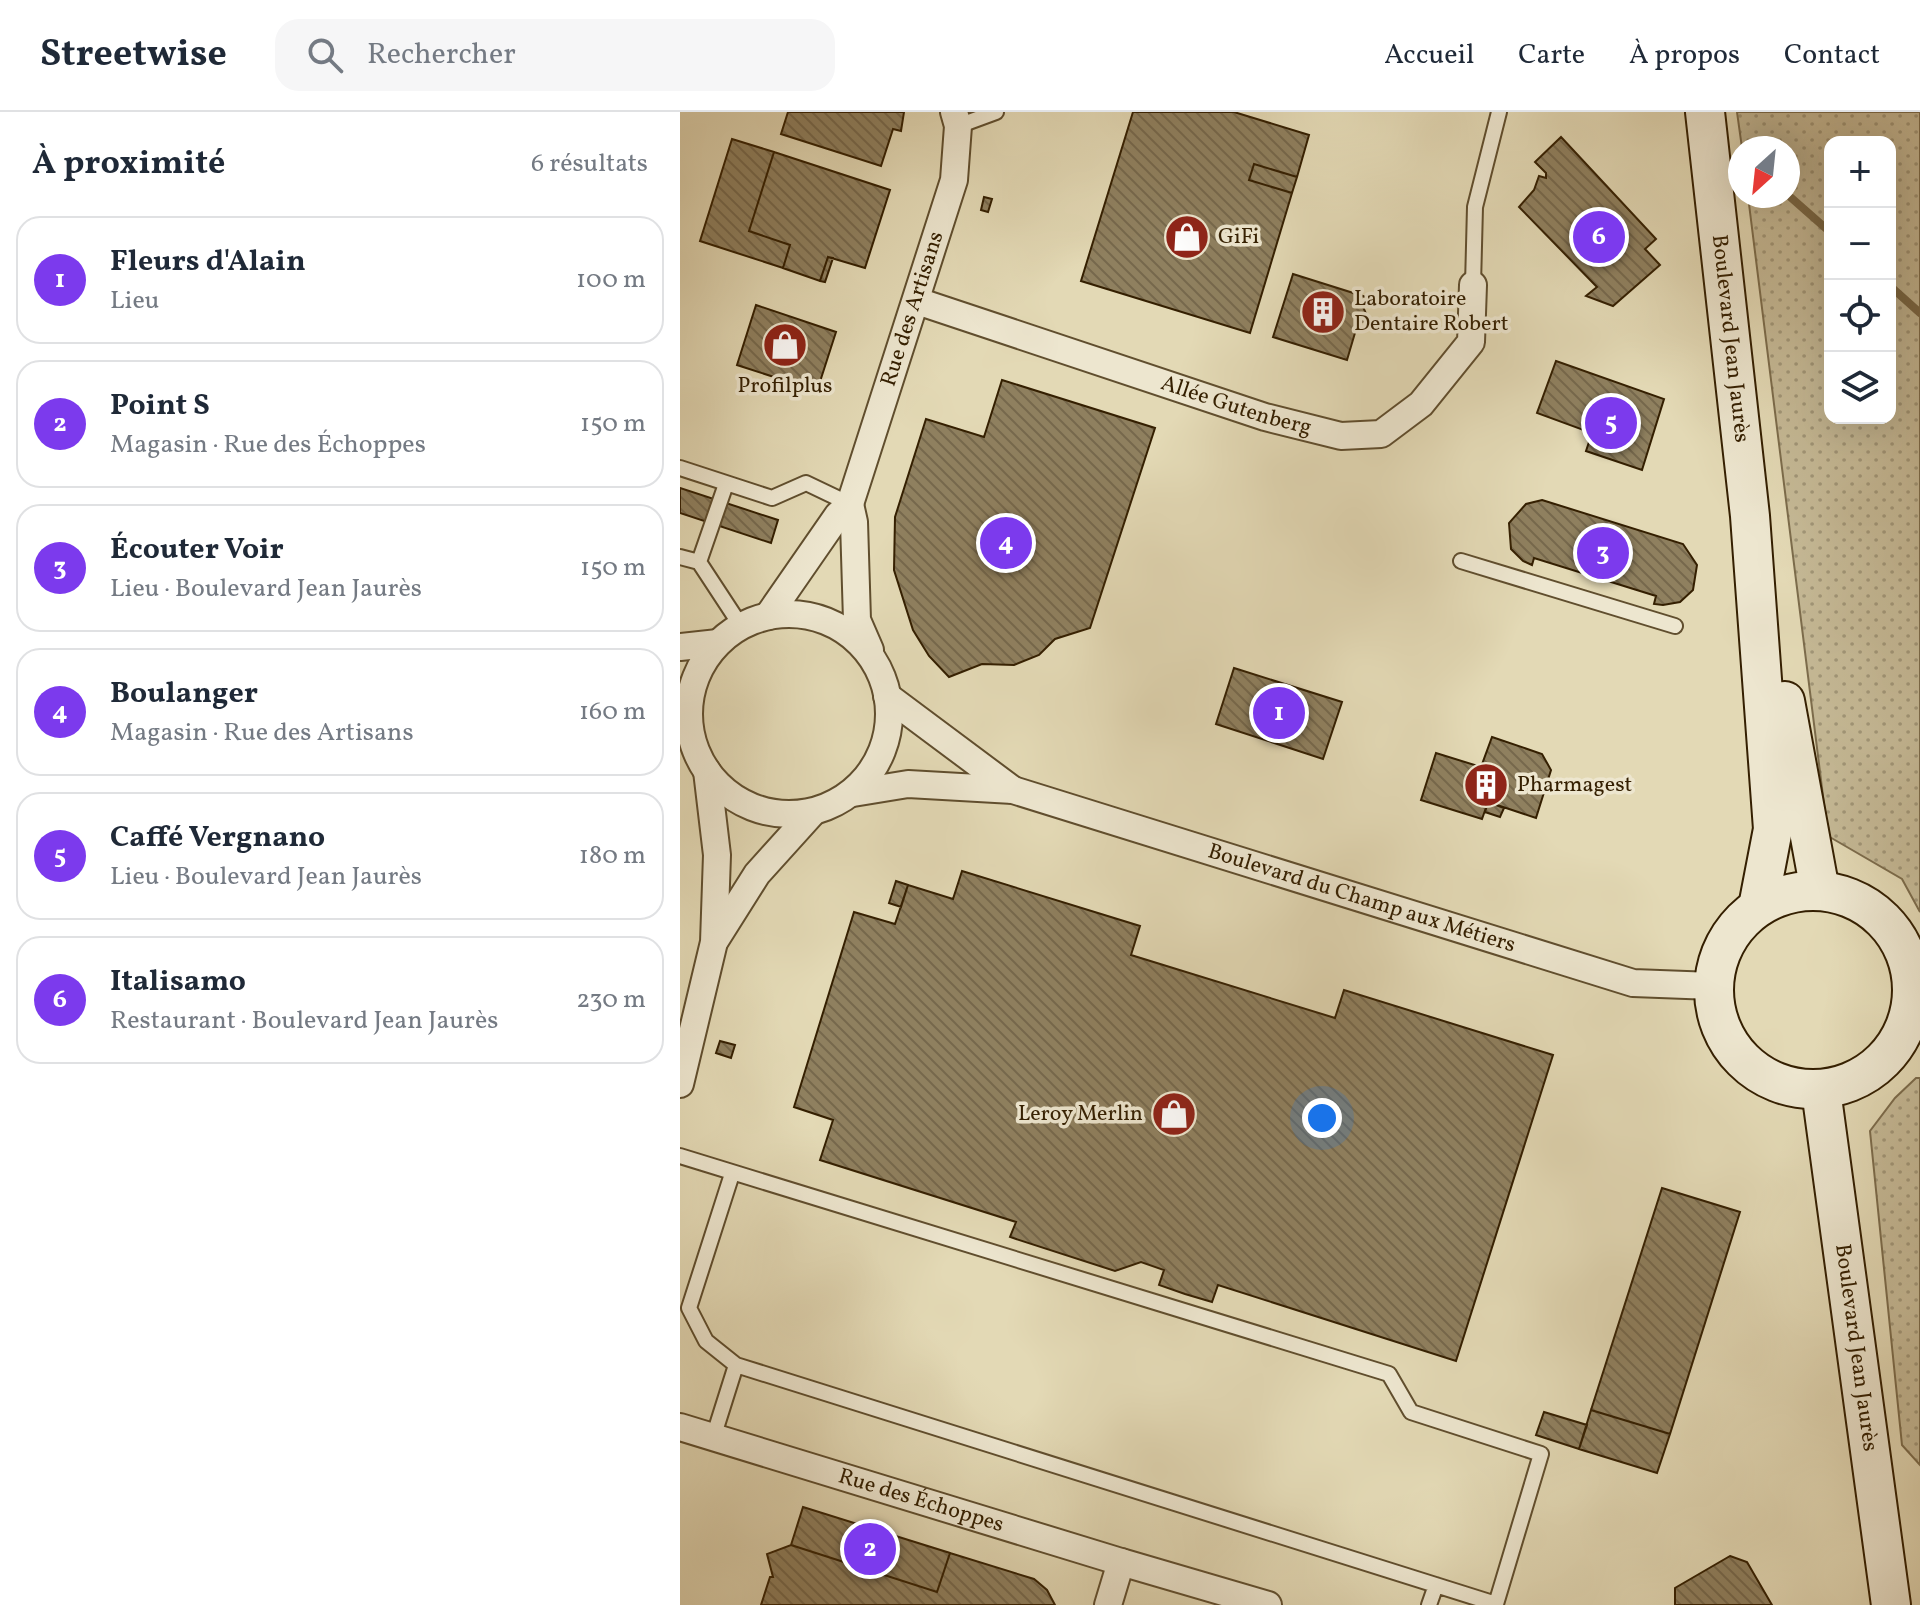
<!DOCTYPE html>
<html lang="fr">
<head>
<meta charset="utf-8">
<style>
  :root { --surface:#fff; --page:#f6f6f7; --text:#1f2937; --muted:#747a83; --line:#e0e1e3; --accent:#7c3aed }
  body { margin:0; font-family:Vollkorn,serif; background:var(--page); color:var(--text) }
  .controls { position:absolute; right:24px; top:24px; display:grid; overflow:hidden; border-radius:16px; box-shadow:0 8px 32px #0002 }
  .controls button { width:72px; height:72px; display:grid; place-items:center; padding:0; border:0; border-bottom:2px solid var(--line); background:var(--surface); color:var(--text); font:40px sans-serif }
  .compass { position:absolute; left:1048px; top:24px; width:72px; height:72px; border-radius:50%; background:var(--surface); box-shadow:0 8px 32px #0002; rotate:207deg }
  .you { position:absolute; left:642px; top:1006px; width:28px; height:28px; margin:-20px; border:6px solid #fff; border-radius:50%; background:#1a73e8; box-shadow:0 0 0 12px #1a73e833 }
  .badge { display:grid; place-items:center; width:52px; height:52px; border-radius:50%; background:var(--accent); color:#fff; font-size:26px; font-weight:700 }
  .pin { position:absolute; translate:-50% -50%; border:4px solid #fff; box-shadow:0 2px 8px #0006 }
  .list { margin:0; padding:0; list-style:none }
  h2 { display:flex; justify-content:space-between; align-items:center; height:104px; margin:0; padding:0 32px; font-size:34px }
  h2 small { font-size:26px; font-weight:400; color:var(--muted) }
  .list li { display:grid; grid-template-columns:52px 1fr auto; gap:24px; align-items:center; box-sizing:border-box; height:128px; margin:0 16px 16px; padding:0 16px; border:2px solid var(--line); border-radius:24px }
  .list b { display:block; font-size:30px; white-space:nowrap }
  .list p { margin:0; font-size:26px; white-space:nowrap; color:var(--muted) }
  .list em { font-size:26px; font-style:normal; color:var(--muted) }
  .icon { flex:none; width:44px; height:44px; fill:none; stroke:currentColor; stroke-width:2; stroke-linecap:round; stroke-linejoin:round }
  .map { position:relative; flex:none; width:1240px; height:1493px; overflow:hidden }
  header { display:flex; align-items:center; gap:48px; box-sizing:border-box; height:112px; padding:0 40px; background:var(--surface); border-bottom:2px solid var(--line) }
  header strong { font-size:38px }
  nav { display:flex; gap:44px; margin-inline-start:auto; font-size:28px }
  .search { width:560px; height:72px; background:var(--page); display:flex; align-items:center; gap:20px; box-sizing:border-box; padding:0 28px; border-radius:24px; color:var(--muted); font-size:30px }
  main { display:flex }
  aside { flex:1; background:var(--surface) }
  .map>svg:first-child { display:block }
</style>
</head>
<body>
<header>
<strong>Streetwise</strong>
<div class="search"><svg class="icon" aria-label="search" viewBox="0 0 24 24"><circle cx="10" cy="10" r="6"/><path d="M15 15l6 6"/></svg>Rechercher</div>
<nav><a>Accueil</a><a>Carte</a><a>À propos</a><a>Contact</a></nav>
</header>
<main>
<aside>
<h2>À proximité<small>6 résultats</small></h2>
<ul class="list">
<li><span class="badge">1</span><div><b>Fleurs d'Alain</b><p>Lieu</p></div><em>100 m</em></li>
<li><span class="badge">2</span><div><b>Point S</b><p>Magasin · Rue des Échoppes</p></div><em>150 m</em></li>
<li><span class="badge">3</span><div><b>Écouter Voir</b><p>Lieu · Boulevard Jean Jaurès</p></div><em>150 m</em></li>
<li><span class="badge">4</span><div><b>Boulanger</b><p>Magasin · Rue des Artisans</p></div><em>160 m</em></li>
<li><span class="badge">5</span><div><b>Caffé Vergnano</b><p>Lieu · Boulevard Jean Jaurès</p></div><em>180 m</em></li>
<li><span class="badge">6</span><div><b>Italisamo</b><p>Restaurant · Boulevard Jean Jaurès</p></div><em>230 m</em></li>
</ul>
</aside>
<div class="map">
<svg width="1240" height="1493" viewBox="0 0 1240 1493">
  <defs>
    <pattern id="grass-dots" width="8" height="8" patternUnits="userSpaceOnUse" patternTransform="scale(2)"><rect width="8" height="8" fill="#c5b996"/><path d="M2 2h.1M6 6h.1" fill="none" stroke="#a19678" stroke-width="1.8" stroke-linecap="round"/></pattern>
    <pattern id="building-back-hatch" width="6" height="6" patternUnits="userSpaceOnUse" patternTransform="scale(2)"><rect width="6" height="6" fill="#8f805f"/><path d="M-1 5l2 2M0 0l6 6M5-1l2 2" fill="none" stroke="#76684c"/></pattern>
  </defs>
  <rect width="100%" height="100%" fill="#e3d9b5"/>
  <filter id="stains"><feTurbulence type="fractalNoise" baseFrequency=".0025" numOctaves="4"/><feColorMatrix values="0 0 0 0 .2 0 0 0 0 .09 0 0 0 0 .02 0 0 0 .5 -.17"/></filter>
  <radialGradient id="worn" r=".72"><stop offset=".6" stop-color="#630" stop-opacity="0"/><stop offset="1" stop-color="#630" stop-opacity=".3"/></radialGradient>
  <path fill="url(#grass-dots)" stroke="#7c6c4c" stroke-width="2" fill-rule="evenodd" d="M 1057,0 L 1240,0 L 1240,800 L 1222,767 L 1148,724 L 1068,84 L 1108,84 L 1108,36 L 1062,36 ZM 1150,30 L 1210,30 L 1210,306 L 1150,306 Z
    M 1236,966 L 1240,966 L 1240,1353 L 1222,1333 L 1190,1019 L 1215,986 Z"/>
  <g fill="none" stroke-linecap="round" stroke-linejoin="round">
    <path stroke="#7a6948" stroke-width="8" d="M 1108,83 L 1150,120
      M 1210,174 L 1240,201"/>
  </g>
  <path fill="url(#building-back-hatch)" stroke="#341f01" stroke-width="2" d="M 108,0 L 224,0 L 221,19 L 213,17 L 201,54 L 101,22 Z
    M 453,0 L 554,0 L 629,23 L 617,65 L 574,52 L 569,68 L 612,81 L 570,221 L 401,169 Z
    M 881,25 L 976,127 L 965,137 L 980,153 L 933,194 L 906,184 L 917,175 L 839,95 L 854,78 L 859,64 L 866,66 L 866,61 L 855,50 Z
    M 52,27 L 94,40 L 69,119 L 110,133 L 103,156 L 20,129 Z
    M 94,40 L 210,78 L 185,156 L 148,145 L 140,169 L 103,156 L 110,133 L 69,119 Z
    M 574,52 L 617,65 L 612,81 L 569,68 Z
    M 304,85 L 312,87 L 308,100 L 301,98 Z
    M 148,145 L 153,146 L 145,170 L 140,169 Z
    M 613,162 L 686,185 L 683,195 L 688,206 L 677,214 L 667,248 L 593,225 Z
    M 76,193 L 156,220 L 137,279 L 57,253 Z
    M 876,249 L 984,287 L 962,358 L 906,339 L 912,321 L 857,301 Z
    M 322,268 L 475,316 L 410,516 L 375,527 L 359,543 L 334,553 L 302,552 L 269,565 L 249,544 L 233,518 L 214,458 L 215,405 L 246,307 L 304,325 Z
    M 0,376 L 98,408 L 91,431 L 0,401 Z
    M 862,388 L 1003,432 L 1017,453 L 1013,478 L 1000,490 L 983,493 L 974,492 L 976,484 L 854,446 L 852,453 L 843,449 L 831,437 L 829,411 L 846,392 Z
    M 554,556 L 662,590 L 643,647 L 536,612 Z
    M 812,625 L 862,642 L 871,658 L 856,706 L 808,690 L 802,707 L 741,688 L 756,641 L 801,655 Z
    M 808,690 L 824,696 L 820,705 L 805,700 Z
    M 282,759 L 460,814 L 451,843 L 655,906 L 664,878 L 873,943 L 776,1249 L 538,1173 L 532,1190 L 505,1182 L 479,1173 L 484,1158 L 461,1150 L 435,1159 L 330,1125 L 336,1110 L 140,1048 L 153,1008 L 114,995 L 174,800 L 215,812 L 228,773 L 273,787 Z
    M 216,769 L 228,773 L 221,795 L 209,791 Z
    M 40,929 L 55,933 L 51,946 L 36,941 Z
    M 982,1076 L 1060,1100 L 990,1322 L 911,1298 Z
    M 911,1298 L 990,1322 L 977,1361 L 899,1337 Z
    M 864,1300 L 907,1313 L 899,1337 L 856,1323 Z
    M 123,1395 L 270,1441 L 257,1480 L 111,1433 Z
    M 111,1433 L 257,1480 L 270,1441 L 354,1467 L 367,1478 L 375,1493 L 81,1493 L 90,1465 L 93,1465 L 87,1442 Z
    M 1050,1444 L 1067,1450 L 1092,1493 L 995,1493 L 995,1476 Z"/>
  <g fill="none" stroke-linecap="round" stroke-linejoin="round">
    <g stroke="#604e2e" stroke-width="18">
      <path id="lane" d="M 278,14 L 316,0
        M 793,173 L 795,95 L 819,0
        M 0,356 L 92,386 L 126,371 L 170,392
        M 0,445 L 19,450 L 61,514
        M 781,449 L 995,514
        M 19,450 L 46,372
        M 0,1044 L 709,1262 L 731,1300 L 861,1342 L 816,1492 L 56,1253
        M 33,1326 L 56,1253 L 26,1229 L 9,1196 L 52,1062
        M 749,1493 L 756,1473"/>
    </g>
    <g stroke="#604e2e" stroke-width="30">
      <g id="street">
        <path id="s1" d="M 237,189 L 585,305 L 661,324 L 701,322 L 741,292 L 791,230 L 793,173"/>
        <path d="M 170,392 L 174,410 L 177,508 L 190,538"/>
        <circle cx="109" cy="602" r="100"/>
        <path id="s2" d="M 88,504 L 158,403 L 170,392 L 274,68 L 278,14 L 274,0"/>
        <path d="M 0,535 L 38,531"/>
        <path d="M 207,584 L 333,678"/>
        <path id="s3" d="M 173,681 L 228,672 L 333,678 L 953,871 L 1033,874"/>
        <path d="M 36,827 L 77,762 L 133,700"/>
        <path d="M 1231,898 L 1240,906"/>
        <path d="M 0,972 L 34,830 L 37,743 L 27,659"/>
        <path id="s4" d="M 0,1315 L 441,1450 L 428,1493"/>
        <path d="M 441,1450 L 588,1493"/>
      </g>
    </g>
    <g stroke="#341f01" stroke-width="42">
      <g id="secondary">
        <path id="s5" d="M 1025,0 L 1070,404 L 1093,717 L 1078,795"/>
        <path d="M 1105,589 L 1140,779"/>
        <circle cx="1133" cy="878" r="99"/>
        <path id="s6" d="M 1141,978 L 1211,1493"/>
      </g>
    </g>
    <use href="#lane" stroke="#ede6cf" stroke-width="14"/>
    <use href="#street" stroke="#ede6cf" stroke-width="26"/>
    <use href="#secondary" stroke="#ede6cf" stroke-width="38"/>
  </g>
  <defs>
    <g id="shop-disc" transform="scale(2.3)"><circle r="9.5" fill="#8f2418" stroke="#ede6cf"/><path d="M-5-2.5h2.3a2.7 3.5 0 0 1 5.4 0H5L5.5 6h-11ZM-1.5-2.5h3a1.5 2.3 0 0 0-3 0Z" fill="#fff"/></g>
    <g id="building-disc" transform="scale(2.3)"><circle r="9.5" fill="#8f2418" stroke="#ede6cf"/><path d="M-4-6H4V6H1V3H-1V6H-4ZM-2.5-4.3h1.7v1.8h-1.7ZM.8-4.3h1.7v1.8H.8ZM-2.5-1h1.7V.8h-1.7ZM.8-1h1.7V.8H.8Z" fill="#fff"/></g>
  </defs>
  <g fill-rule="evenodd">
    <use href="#shop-disc" x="507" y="125"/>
    <use href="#building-disc" x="643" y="200"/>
    <use href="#shop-disc" x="105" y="233"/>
    <use href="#building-disc" x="806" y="673"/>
    <use href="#shop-disc" x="494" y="1002"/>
  </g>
  <g text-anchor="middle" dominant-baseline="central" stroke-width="7" stroke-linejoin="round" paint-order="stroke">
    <g font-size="22" fill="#341f01" stroke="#ede6cf" text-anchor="start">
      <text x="538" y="125">GiFi</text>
      <text x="674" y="187">Laboratoire<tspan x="674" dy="25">Dentaire Robert</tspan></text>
      <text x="105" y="274" text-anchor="middle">Profilplus</text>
      <text x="837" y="673">Pharmagest</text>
      <text x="463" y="1002" text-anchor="end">Leroy Merlin</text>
    </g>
    <g font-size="22" fill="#341f01" stroke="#ede6cf">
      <text stroke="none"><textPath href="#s2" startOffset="344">Rue des Artisans</textPath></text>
      <text stroke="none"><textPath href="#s5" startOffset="228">Boulevard Jean Jaurès</textPath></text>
      <text stroke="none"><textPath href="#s1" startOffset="336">Allée Gutenberg</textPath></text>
      <text stroke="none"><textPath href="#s3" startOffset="526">Boulevard du Champ aux Métiers</textPath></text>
      <text stroke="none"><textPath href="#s6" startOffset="260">Boulevard Jean Jaurès</textPath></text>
      <text stroke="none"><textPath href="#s4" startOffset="252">Rue des Échoppes</textPath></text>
    </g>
  </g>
  <rect width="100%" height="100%" filter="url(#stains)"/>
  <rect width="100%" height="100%" fill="url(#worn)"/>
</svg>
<div class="controls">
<button>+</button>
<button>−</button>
<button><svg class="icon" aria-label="locate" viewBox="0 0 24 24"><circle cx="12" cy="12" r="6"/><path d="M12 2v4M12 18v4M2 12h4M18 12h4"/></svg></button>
<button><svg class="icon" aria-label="layers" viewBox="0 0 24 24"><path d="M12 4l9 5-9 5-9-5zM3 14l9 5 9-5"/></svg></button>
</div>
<svg class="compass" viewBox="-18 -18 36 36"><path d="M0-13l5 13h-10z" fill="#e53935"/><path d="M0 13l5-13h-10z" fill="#747a83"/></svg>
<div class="you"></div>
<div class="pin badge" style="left:599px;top:601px">1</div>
<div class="pin badge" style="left:190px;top:1437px">2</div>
<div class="pin badge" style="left:923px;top:441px">3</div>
<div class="pin badge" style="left:326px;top:431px">4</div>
<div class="pin badge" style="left:931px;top:311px">5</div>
<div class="pin badge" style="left:919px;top:125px">6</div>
</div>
</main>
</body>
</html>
